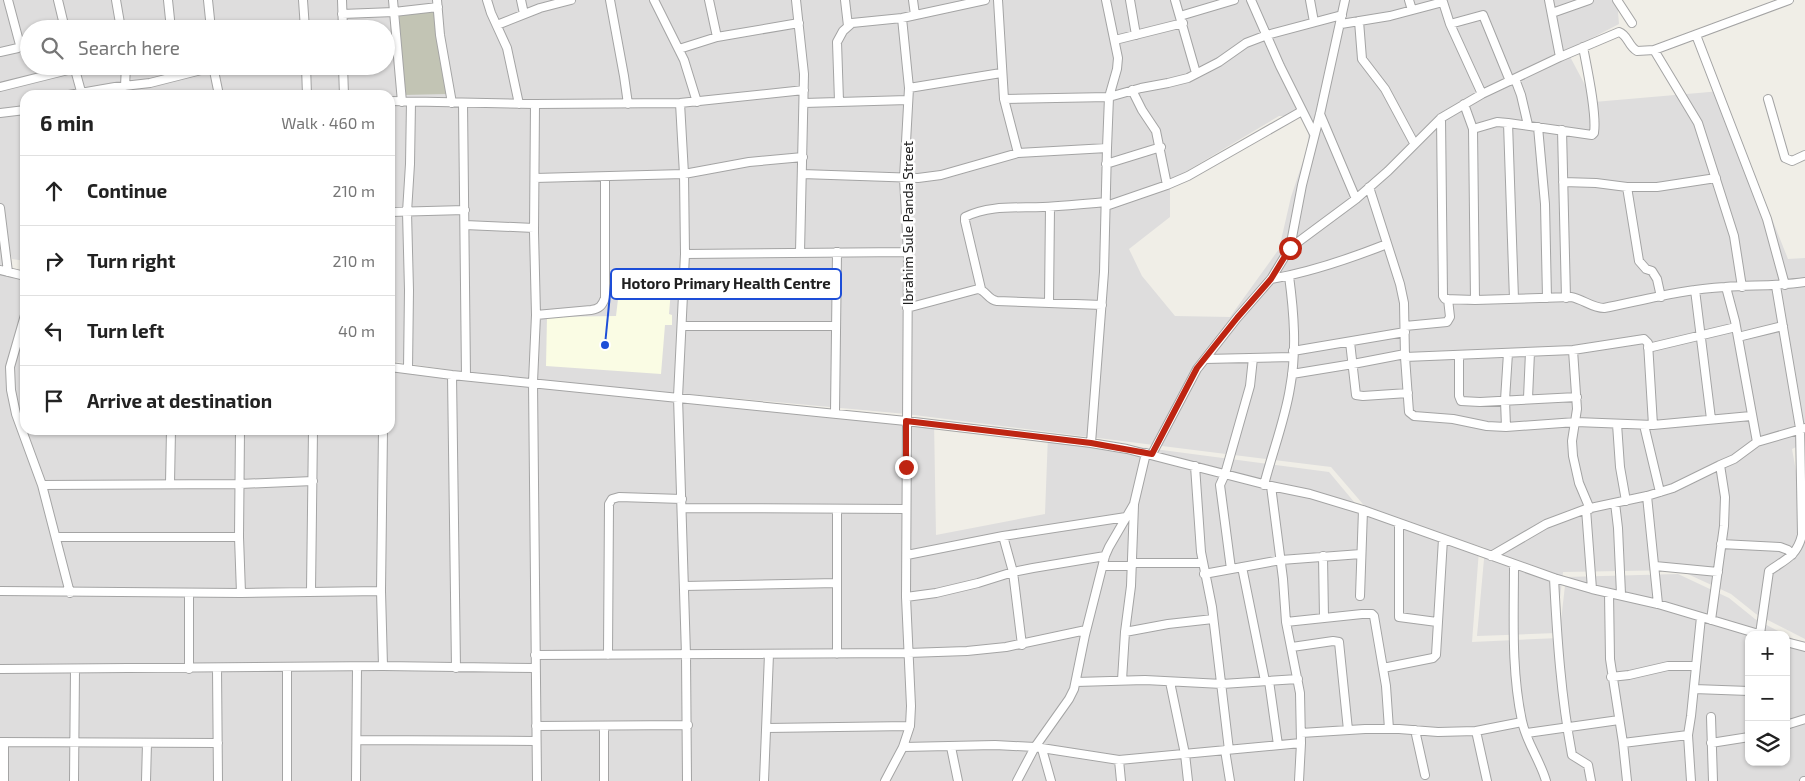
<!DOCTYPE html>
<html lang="en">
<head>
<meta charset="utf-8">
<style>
  :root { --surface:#fff; --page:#f2f2f2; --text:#222; --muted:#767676; --line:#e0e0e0 }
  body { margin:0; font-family:"Exo 2",sans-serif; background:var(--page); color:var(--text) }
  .controls { position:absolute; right:15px; bottom:15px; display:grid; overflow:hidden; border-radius:10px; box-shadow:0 1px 4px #0004 }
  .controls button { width:45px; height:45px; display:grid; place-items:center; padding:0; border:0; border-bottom:1px solid var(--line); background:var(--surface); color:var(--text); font:25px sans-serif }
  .stop { position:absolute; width:15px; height:15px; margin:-11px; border:4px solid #be2512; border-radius:50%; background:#fff }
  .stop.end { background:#be2512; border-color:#fff; box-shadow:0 1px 5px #0008 }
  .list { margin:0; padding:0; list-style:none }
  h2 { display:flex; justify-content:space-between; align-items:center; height:65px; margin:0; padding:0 20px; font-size:21px }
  h2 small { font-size:16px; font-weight:400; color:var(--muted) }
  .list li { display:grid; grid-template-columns:32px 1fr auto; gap:15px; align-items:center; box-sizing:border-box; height:70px; padding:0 20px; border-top:1px solid var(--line) }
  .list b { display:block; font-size:19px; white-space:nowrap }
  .list em { font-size:16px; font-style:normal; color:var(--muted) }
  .icon { flex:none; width:28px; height:28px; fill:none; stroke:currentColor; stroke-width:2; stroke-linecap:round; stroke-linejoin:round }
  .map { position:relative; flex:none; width:1805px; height:781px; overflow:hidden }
  .search { position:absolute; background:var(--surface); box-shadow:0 1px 4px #0004; left:20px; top:20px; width:375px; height:55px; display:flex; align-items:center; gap:12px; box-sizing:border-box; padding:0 18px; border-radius:28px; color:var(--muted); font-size:19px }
  .panel { position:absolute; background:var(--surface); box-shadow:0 1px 4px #0004; left:20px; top:90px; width:375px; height:345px; border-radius:15px }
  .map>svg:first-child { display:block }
</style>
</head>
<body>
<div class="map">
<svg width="1805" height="781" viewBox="0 0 1805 781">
  <rect width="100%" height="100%" fill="#f0eee7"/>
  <path fill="#dedddd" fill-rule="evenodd" d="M 0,0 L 1617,0 L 1619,24 L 1567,51 L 1594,102 L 1721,91 L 1788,259 L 1805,258 L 1805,443 L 1792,449 L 1805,521 L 1805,639 L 1756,614 L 1731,594 L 1679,570 L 1563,572 L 1556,633 L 1477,636 L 1485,548 L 1368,510 L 1331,467 L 906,414 L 491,376 L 390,361 L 390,95 L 25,95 L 25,261 L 12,259 L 0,211 ZM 29,29 L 386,29 L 386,66 L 29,66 ZM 1279,116 L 1309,116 L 1308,146 L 1291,197 L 1279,249 L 1230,317 L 1175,316 L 1142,276 L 1129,249 L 1170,217 L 1170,181 Z
    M 0,230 L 5,272 L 25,274 L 25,430 L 390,430 L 390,367 L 934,421 L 936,535 L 1045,514 L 1048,435 L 1329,472 L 1365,515 L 1479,550 L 1472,642 L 1559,638 L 1566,577 L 1678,574 L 1729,598 L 1755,619 L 1786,635 L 1749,635 L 1749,762 L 1786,762 L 1786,635 L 1805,645 L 1805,781 L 0,781 Z"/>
  <path fill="#fafce4" d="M 671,290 L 669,314 L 672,315 L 672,325 L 665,325 L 661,374 L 546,366 L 547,317 L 616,316 L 619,291 Z"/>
  <path fill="#c2c4b4" d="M 436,9 L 447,94 L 403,95 L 399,12 Z"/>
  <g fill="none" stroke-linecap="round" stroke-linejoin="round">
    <g stroke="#a4a4a4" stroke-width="10">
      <path id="street" d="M 58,0 L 65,29
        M 116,0 L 121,29
        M 168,0 L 171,29
        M 208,0 L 211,29
        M 303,0 L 305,29
        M 342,0 L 343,29
        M 393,0 L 402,102
        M 437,0 L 440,35 L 452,103
        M 487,0 L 491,13 L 507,48 L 519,104
        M 521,0 L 524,14
        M 610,0 L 624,76 L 628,104
        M 654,0 L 684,60 L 697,102
        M 709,0 L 717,37
        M 796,0 L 804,74 L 800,252
        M 845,0 L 848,26
        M 913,0 L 915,15
        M 998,0 L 1004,99 L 1018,153
        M 1130,0 L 1136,35
        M 1175,0 L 1196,73
        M 1251,0 L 1280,66 L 1314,134
        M 1310,0 L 1314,22
        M 1409,0 L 1412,10
        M 1549,0 L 1560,57
        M 1617,0 L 1632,23
        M 1552,13 L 1589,0
        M 342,14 L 394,12 L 438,7
        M 1180,16 L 1234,0
        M 1359,21 L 1362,59 L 1385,89 L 1414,143
        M 1341,24 L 1390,16 L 1443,2 L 1450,24 L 1482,94
        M 1450,24 L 1483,15 L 1510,81
        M 497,25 L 540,8 L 571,0
        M 1696,35 L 1767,219 L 1785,285
        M 1115,40 L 1183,23
        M 679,49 L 717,37 L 799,23
        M 1654,50 L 1698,123 L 1734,236 L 1742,287
        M 0,52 L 18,48 L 20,45 L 8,0
        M 74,66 L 82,95
        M 175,66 L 175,76
        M 213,66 L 219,95
        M 306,66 L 307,95
        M 343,66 L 344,95
        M 1515,79 L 1521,95 L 1528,125
        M 125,86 L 126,66
        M 0,87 L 84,66
        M 909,88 L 1001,73
        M 1132,90 L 1142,110 L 1156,131 L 1167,185
        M 69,95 L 115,87 L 150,83 L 213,67
        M 1004,99 L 1109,97 L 1141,88 L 1168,83 L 1188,78 L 1219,62 L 1246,43 L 1267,35 L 1342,15
        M 1768,99 L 1785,158 L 1792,161 L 1805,155
        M 390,101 L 535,104 L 680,103 L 804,90
        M 839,101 L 837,42 L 843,31 L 852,23 L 902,18 L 985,0
        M 463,103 L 466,376
        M 680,103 L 684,174 L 685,254 L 678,397 L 686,655 L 687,781
        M 804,103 L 908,100
        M 535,104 L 534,232 L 536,315 L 533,382 L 537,781
        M 1464,104 L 1473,129 L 1497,122 L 1508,123 L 1592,135 L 1594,133 C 1597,114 1587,68 1583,47
        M 0,113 L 25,110
        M 1320,114 L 1356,199
        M 1441,118 L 1443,296 L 1445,299 L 1475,300 L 1571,297 C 1583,299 1592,308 1604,308 C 1644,300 1684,289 1725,287 C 1752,285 1778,286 1805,282
        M 1508,123 L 1514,299
        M 1538,127 L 1545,204 L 1547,298
        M 1473,129 L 1475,300
        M 1562,130 L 1566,298
        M 1106,164 L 1161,147
        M 802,174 L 918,178 L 941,175 L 1018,153 L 1107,148
        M 535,178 L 684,174 L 749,162 L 803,157
        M 1563,182 L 1596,183 L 1627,187 L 1657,187 L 1716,178
        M 1369,187 L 1400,284 L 1404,303 L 1405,357 L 1409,412 L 1414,416 L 1453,419 L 1487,426 L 1506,427 L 1576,422 L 1653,425 L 1751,416
        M 1627,187 L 1639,261 L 1646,269 L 1652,271 L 1657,279 L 1661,297
        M 1106,206 L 1167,185 L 1188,176 L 1302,111
        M 0,208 L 8,272
        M 390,212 L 465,210
        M 465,225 L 534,228
        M 1290,248 L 1302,185 L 1320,114 L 1345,0
        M 685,254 L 908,252
        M 0,270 L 25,276
        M 1271,279 C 1311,272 1349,259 1387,244
        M 1726,287 L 1735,321 L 1757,442
        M 981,289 L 965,221 L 965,217 C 989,205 1016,208 1043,207 C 1064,206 1085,204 1106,202
        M 1695,290 L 1711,419
        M 1049,303 L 1050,207
        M 907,308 L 978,289 C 986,290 988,300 997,301 L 1102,305
        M 25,315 L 10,367 L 11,390 L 16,414 L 42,485 L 70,593
        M 536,315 L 591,310 C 599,309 602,306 605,298 L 605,177
        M 682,326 L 836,326
        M 1405,326 L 1447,322 L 1450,317 L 1448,299
        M 1738,337 L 1783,326
        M 1350,342 L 1356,395 L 1363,396 L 1408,393
        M 1648,348 L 1736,327
        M 1573,350 L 1577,409 L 1572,441 L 1573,456 L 1579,483 L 1590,509
        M 1293,351 L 1405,332
        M 1459,355 L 1459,396 L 1461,401 L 1480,402 L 1577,397
        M 1405,357 L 1573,350 L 1644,339 L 1648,343 L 1653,425
        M 1205,359 L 1293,357
        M 390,367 L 452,375 L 906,421 L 1091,443 L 1127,449 L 1271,486 L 1310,494 L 1363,510 L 1554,578 L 1592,589 L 1658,604 L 1762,635
        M 408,369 L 409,290 L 407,212 L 410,164 L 411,102
        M 1292,374 L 1353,364 L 1405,354
        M 452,375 L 456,668
        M 1528,398 L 1530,352
        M 835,413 L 837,252
        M 1617,424 L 1620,467 L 1626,501
        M 1644,425 L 1660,492
        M 1506,427 L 1505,400 L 1508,353
        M 240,430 L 239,537 L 241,593
        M 1091,443 L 1104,272 L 1107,148 L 1109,97 L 1117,69 L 1118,58 L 1106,0
        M 1152,454 L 1197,369 L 1237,318 L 1271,279 L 1290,248 L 1356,199 L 1388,171 L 1441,118 L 1482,94 L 1560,57 L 1619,32 C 1628,35 1628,46 1637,51 L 1654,50 L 1789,0
        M 1195,466 L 1201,552 L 1212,607 L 1229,750
        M 170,483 L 171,430
        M 42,485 L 240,484 L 313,481
        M 1264,485 C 1272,453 1285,420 1290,388 C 1297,351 1294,313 1289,276
        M 1271,486 L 1283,579 L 1286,622 L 1300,693 L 1301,743 L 1299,781
        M 1647,496 L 1658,604
        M 1615,503 L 1618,528 L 1621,594
        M 682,508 L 906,509
        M 837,509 L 837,654
        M 1586,509 L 1592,589
        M 1399,523 L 1399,617 L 1437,622
        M 1003,536 L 1013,572 L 1022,645
        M 56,537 L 239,537
        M 1721,544 L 1780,547 L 1788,550 L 1792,555
        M 907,555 L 1003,536 L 1126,517
        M 1323,556 L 1324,618
        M 1491,556 L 1546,524 L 1586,509 L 1647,496 L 1673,488 L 1720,465 L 1734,459 L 1757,442 L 1805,428
        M 1132,563 L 1203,563
        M 1514,565 C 1514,617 1511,670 1522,721 C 1526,742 1540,760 1546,781
        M 1103,566 L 1132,566
        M 1655,566 L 1718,572
        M 1242,567 L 1265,681
        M 1231,569 L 1220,485 L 1225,474 L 1250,386 L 1253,358
        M 1204,574 L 1281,560 L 1361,554
        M 1554,578 C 1557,638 1561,696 1572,755 L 1588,765 L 1591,781
        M 684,586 L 837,583
        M 0,591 L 241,593 L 381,591
        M 311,591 L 313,430
        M 189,593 L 189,669
        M 1609,593 L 1610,659 L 1623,743 L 1627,781
        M 1360,596 L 1363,510
        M 906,597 L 936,593 L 978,583 L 1013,572 L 1033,568 L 1105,556
        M 1711,620 L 1724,526 L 1725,497 L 1720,465
        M 1286,622 L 1362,614 L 1372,614 L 1374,616 L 1386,686 L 1389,729
        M 1125,632 L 1168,624 L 1213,619
        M 1760,634 L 1769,571 C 1786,559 1797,556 1802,535 L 1800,428 L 1776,286
        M 1786,642 L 1805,647
        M 1292,647 L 1333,641 L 1339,642 L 1348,730
        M 535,655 L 908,653 L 967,651 L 1006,647 L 1086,630
        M 608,655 L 609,504 L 612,499 L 619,497 L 682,499
        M 383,666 L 381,591 L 383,430
        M 1383,668 L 1433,658 L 1436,655 L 1443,539
        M 0,669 L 383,666 L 535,668
        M 217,669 L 218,781
        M 1611,677 L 1629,675 L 1668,666 L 1696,666
        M 1122,680 L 1125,632 L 1131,586 L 1134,505
        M 1269,681 L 1278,745
        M 1076,682 L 1145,680 L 1222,684 L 1298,679
        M 1170,682 L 1185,754 L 1188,781
        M 1694,689 L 1749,691
        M 1711,717 L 1713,781
        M 1786,725 L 1805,719
        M 536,726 L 688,725
        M 767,728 L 910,726
        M 1415,730 L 1425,775
        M 1301,733 L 1365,729 L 1399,729 L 1438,732 L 1476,731
        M 1527,733 L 1619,720
        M 357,740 L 536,741
        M 0,742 L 218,743
        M 4,742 L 4,781
        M 1623,743 L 1688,735
        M 1711,743 L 1749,737
        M 903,747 L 995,745 L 1035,747 L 1119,760 L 1301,743
        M 951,747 L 958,781
        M 1042,749 L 1051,781
        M 1225,750 L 1230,781
        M 1119,760 L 1121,781
        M 74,781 L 75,669
        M 146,781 L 147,743
        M 287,781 L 287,668
        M 356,781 L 357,667
        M 604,781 L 604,726
        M 764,781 L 769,654
        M 885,781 L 903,747 L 910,726 L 911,706 L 906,597 L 908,252 L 904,178 L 909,88 L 902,18
        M 1017,781 L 1035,747 L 1069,699 L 1074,689 L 1085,635 L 1105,556 L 1109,547 L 1134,504 L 1146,453
        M 1487,781 L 1476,731 L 1522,722
        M 1691,781 L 1688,735 L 1691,716 L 1701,617
        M 1804,781 L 1805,781"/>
    </g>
    <use href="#street" stroke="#fff" stroke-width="8"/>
  </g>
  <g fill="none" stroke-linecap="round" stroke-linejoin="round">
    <path stroke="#be2512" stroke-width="6" d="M 906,467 L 906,421 L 1091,443 L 1152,454 L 1197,368 L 1237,318 L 1271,279 L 1290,248"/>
  </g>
  <g text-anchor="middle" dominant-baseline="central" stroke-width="5" stroke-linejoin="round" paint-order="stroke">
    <g font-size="14" fill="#202020" stroke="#fff">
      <text transform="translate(907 223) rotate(-90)">Ibrahim Sule Panda Street</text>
    </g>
  </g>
  <path fill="none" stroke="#1d4ed8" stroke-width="2" d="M605 345L611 284"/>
  <circle fill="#1d4ed8" stroke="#fff" stroke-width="2" cx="605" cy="345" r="5"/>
  <rect fill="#fff" stroke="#1d4ed8" stroke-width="2" x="611" y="269" width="230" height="30" rx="5"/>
  <g font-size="15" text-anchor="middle" font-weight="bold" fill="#202020">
    <text x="726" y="289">Hotoro Primary Health Centre</text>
  </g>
</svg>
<div class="controls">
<button>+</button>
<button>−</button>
<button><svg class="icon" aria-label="layers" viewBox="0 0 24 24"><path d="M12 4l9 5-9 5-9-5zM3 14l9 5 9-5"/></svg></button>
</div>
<div class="stop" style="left:1290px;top:248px"></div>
<div class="stop end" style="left:906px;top:467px"></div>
<div class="search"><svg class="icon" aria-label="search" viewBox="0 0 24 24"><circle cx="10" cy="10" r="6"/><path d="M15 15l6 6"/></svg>Search here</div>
<section class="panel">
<h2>6 min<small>Walk · 460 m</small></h2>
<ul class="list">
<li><svg class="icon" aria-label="ahead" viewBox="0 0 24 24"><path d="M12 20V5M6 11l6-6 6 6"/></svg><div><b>Continue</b></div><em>210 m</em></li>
<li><svg class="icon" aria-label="right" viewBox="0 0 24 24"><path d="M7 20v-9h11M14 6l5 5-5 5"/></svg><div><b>Turn right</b></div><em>210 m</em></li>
<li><svg class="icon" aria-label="left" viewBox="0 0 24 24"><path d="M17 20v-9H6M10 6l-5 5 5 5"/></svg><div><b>Turn left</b></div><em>40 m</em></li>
<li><svg class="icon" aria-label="arrive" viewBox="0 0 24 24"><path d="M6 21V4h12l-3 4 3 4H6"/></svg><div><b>Arrive at destination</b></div></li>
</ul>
</section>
</div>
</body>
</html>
